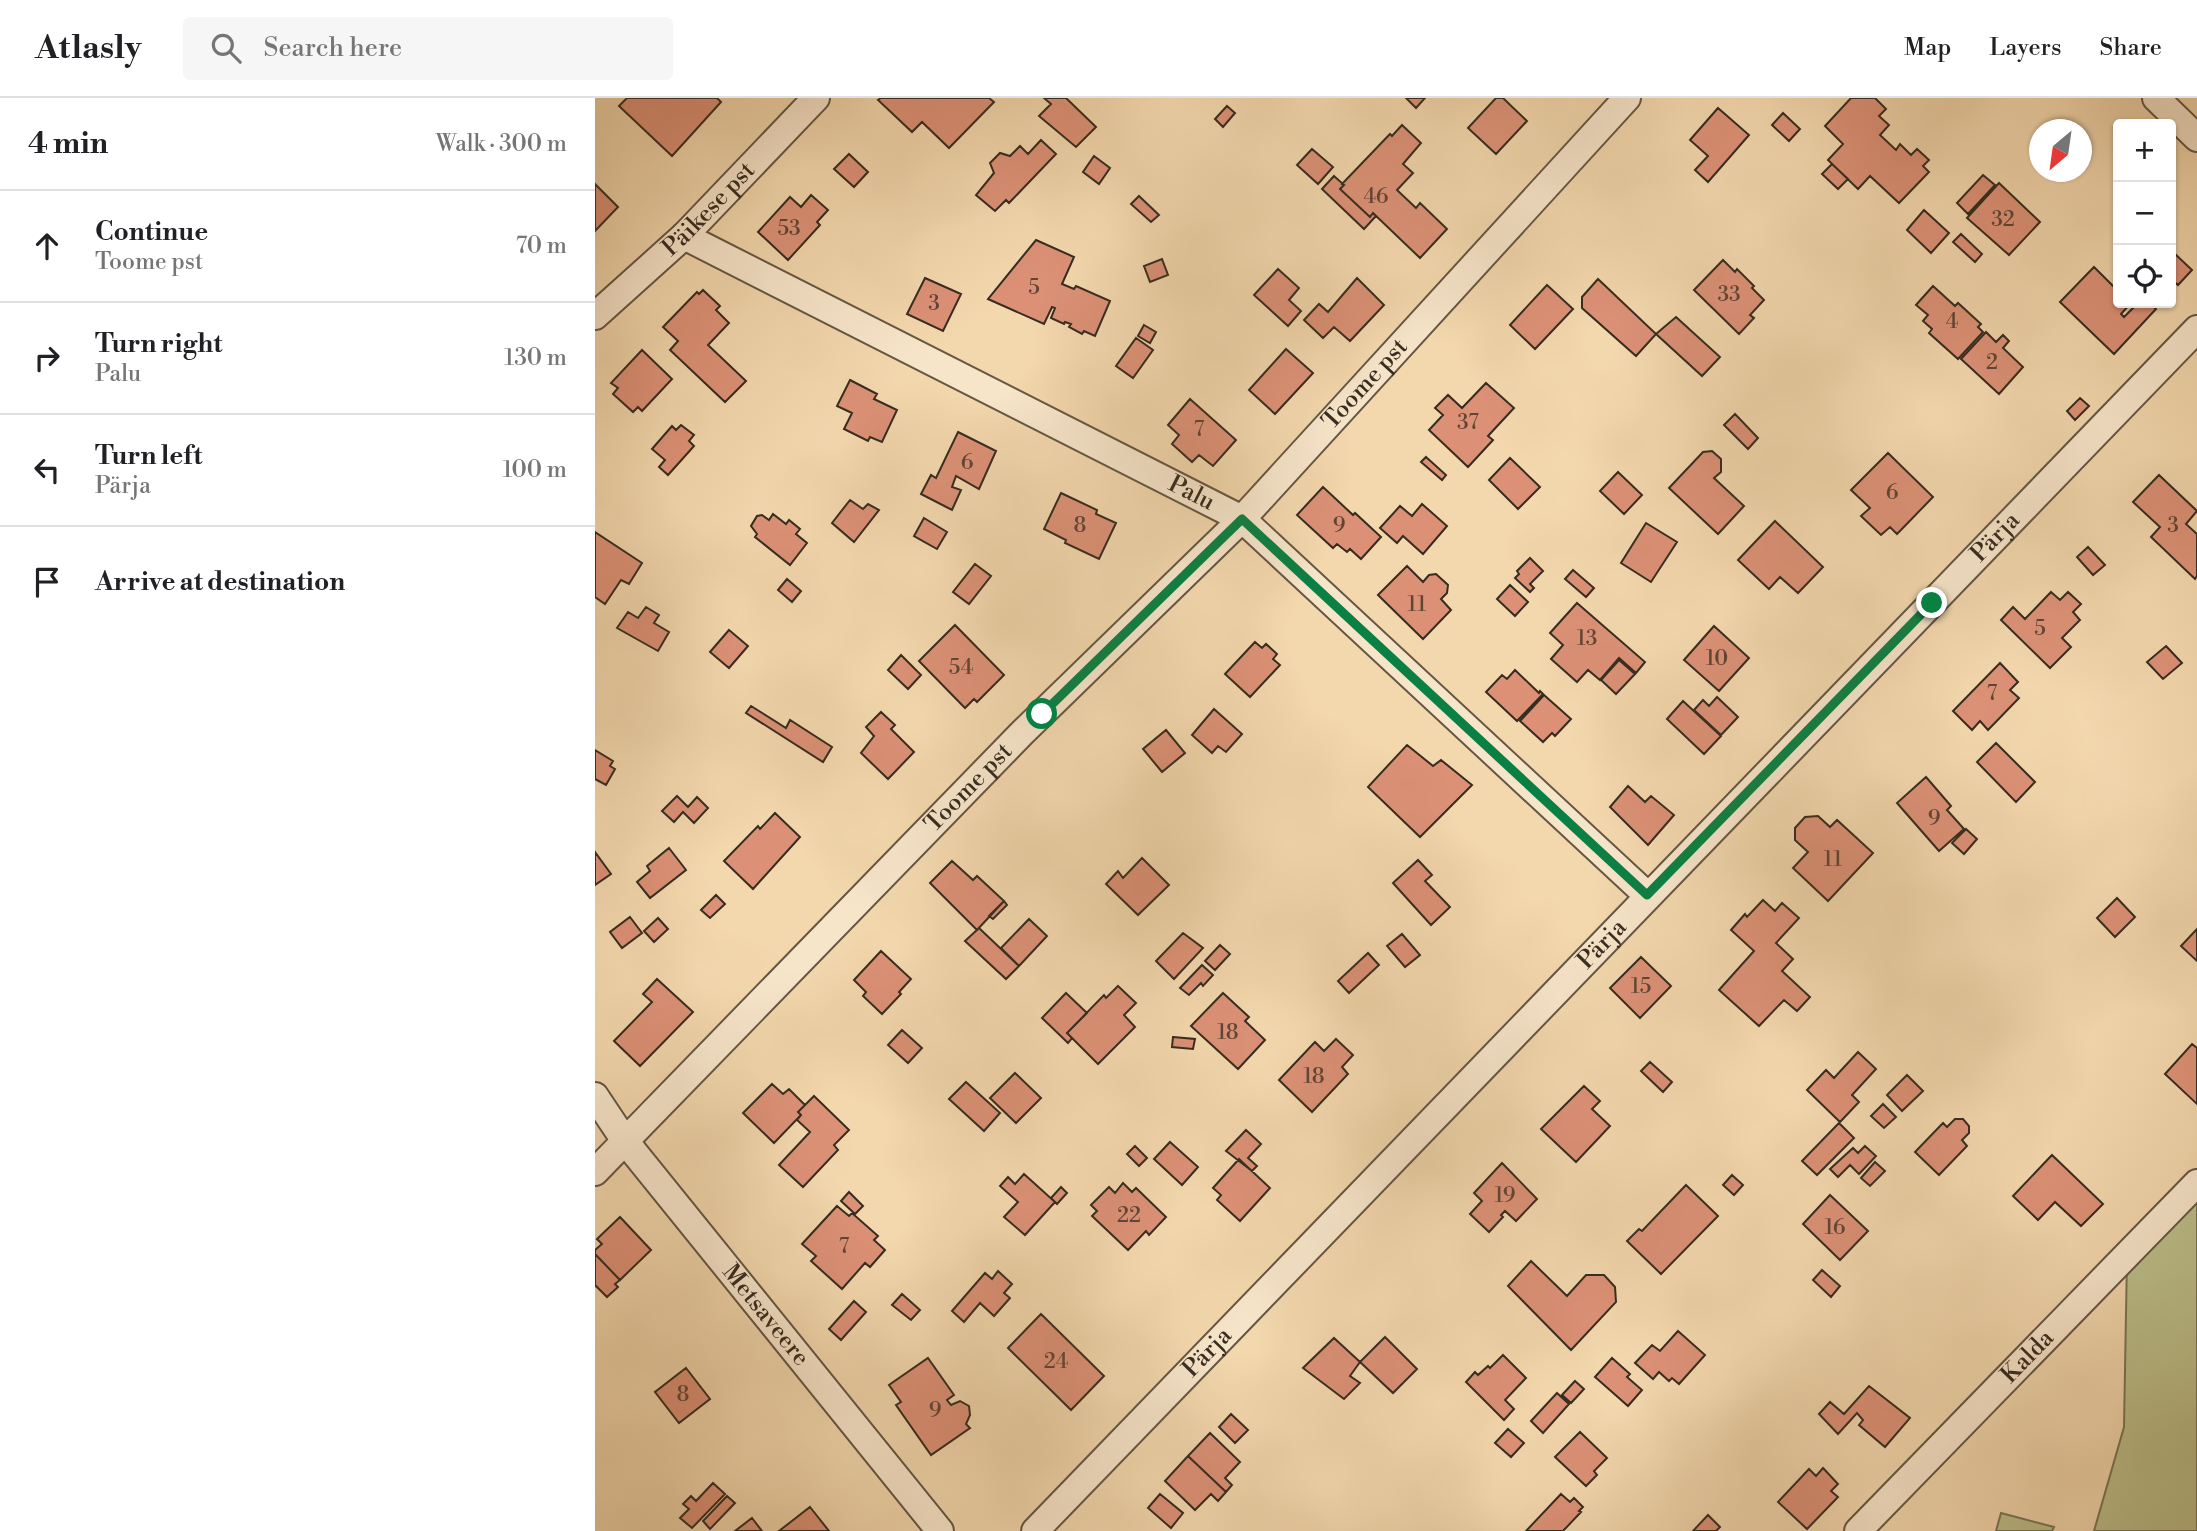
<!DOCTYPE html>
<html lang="en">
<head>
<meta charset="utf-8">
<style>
  :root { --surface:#fff; --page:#f6f6f6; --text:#202124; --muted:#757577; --line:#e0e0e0 }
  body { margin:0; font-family:"Libre Bodoni",serif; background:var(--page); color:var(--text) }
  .controls { position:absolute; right:21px; top:21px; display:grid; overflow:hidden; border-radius:7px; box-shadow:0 2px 5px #0004 }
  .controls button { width:63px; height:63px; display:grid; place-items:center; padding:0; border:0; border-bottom:2px solid var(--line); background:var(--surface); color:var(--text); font:35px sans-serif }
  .compass { position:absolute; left:1434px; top:21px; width:63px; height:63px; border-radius:50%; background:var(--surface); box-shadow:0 2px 5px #0004; rotate:209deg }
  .stop { position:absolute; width:21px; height:21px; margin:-16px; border:5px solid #0b8043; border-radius:50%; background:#fff }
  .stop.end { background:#0b8043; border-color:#fff; box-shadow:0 2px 7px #0008 }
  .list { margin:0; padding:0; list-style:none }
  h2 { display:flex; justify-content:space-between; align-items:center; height:91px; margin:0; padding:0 28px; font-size:30px }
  h2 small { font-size:23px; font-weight:400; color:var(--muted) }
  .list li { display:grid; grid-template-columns:46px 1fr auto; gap:21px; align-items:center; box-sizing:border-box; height:112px; padding:0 28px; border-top:2px solid var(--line) }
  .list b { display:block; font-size:26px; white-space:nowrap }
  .list p { margin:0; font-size:23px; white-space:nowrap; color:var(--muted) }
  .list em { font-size:23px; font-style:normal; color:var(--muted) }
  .icon { flex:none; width:38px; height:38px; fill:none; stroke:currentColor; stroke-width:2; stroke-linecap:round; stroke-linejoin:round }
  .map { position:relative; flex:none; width:1602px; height:1433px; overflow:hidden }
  header { display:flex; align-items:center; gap:42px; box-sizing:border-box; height:98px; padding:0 35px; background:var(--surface); border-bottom:2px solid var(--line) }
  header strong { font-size:33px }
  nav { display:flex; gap:38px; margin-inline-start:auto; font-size:24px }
  .search { width:490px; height:63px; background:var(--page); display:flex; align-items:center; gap:18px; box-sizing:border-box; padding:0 24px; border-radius:7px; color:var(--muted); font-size:26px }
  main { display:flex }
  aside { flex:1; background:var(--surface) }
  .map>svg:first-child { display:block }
</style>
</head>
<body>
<header>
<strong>Atlasly</strong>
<div class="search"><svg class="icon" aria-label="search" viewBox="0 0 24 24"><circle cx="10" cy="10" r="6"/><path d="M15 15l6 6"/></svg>Search here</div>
<nav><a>Map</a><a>Layers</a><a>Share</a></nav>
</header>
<main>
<aside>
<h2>4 min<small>Walk · 300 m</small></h2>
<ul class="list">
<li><svg class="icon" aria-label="ahead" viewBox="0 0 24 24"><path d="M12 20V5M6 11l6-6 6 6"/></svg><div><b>Continue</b><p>Toome pst</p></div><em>70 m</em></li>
<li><svg class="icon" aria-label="right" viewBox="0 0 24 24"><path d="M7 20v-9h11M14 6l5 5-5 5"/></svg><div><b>Turn right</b><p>Palu</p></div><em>130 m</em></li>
<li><svg class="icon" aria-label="left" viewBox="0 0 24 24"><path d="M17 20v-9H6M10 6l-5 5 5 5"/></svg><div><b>Turn left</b><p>Pärja</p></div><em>100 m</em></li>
<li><svg class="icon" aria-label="arrive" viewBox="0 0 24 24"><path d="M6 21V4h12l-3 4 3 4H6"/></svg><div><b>Arrive at destination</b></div></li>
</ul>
</aside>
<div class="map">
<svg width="1602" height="1433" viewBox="0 0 1602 1433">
  <rect width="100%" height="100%" fill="#f3d7ad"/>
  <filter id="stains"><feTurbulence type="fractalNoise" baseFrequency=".00286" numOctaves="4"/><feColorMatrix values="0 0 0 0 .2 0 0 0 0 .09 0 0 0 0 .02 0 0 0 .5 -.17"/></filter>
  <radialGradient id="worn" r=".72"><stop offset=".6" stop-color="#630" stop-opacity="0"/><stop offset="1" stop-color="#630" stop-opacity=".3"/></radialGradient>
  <path fill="#bbbe89" stroke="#787554" stroke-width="2" d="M 1602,1085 L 1602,1433 L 1499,1433 L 1529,1329 L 1532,1159 Z
    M 1406,1415 L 1459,1429 L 1457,1433 L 1401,1433 Z"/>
  <path fill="#dc9176" stroke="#362c20" stroke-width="2" d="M 32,0 L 122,0 L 126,4 L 77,58 L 24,8 Z
    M 286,0 L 394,0 L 399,4 L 354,50 L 327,24 L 317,34 L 283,2 Z
    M 449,0 L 471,0 L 501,29 L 481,49 L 444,18 L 456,6 Z
    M 811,0 L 830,0 L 821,10 Z
    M 901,0 L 908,0 L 932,23 L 901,56 L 873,30 Z
    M 1256,0 L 1280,0 L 1291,11 L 1284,18 L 1294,27 L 1285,37 L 1301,52 L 1305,46 L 1316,57 L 1322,51 L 1334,62 L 1328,68 L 1334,74 L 1304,105 L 1275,78 L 1263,91 L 1233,62 L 1248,46 L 1230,28 Z
    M 632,8 L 640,15 L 628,29 L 620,21 Z
    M 1123,10 L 1154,37 L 1113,84 L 1100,72 L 1113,58 L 1095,42 Z
    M 1188,15 L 1205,31 L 1194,43 L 1177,27 Z
    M 807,27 L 826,45 L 808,66 L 818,75 L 802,92 L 821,110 L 825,105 L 852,131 L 825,160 L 778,115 L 775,119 L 745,91 L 749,87 L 747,86 L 795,36 L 797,38 Z
    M 446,42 L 461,56 L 414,105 L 411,102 L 400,113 L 381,97 L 399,75 L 395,65 L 405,55 L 415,58 L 425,48 L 433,56 Z
    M 717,51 L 738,69 L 723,86 L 702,67 Z
    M 254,56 L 273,74 L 259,89 L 239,71 Z
    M 499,58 L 515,70 L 504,86 L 488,74 Z
    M 1237,66 L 1253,81 L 1243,91 L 1227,76 Z
    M 1388,77 L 1400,87 L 1373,116 L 1362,105 Z
    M 739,78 L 749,87 L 745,91 L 775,119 L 778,115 L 781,118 L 769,131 L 727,91 Z
    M 1404,85 L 1445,124 L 1414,157 L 1372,120 Z
    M 0,86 L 23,109 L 0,133 Z
    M 216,97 L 233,112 L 222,124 L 225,127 L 193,162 L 163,134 L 195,99 L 206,109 Z
    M 544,98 L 564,117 L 556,124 L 536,106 Z
    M 1329,112 L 1354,135 L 1336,155 L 1312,132 Z
    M 1366,136 L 1387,156 L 1380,164 L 1358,144 Z
    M 441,142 L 479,159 L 467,186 L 479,191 L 481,188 L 515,203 L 500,238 L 489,233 L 487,236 L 474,229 L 476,226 L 470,224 L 469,226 L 456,220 L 460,210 L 457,209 L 449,226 L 393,201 Z
    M 1579,155 L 1597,172 L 1583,187 L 1576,181 L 1576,158 Z
    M 567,161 L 573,177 L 555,184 L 549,168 Z
    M 1128,162 L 1140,174 L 1142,171 L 1159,188 L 1157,190 L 1169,202 L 1155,217 L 1159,220 L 1144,236 L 1099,192 Z
    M 1499,169 L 1523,193 L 1523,205 L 1536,205 L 1526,216 L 1529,219 L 1543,205 L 1554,205 L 1561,211 L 1519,256 L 1465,204 Z
    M 683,171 L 704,190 L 694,202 L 706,213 L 693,228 L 659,197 Z
    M 330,180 L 366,196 L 348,233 L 312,216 Z
    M 762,180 L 789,207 L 755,243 L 739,229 L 728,240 L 709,222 L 724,206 L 733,214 Z
    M 1003,181 L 1061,236 L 1041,258 L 987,210 L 987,199 Z
    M 952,187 L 978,211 L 940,251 L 915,227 Z
    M 1338,188 L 1360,208 L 1363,205 L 1386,226 L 1383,229 L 1388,234 L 1363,261 L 1334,235 L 1337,231 L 1328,223 L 1333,217 L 1321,207 Z
    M 108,192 L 125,208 L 121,212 L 134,225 L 113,247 L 151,283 L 130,304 L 75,252 L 83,243 L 68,229 L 102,194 L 104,196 Z
    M 1081,219 L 1125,259 L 1107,278 L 1061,236 Z
    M 549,227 L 561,234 L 555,245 L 543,238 Z
    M 1391,234 L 1401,244 L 1408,237 L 1414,243 L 1408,250 L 1428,269 L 1404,296 L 1366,261 Z
    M 541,240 L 558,252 L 538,280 L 521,268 Z
    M 691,251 L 718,275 L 680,316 L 654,292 Z
    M 47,252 L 77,281 L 47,313 L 43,309 L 38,314 L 18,296 L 23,290 L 16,285 Z
    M 255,282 L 282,296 L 279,301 L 302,312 L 287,344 L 275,339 L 273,343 L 249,331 L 257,315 L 242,308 Z
    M 891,285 L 919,310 L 893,338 L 898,342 L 873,369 L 834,332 L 848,317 L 840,310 L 853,297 L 867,310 Z
    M 1485,300 L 1494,308 L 1480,322 L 1472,313 Z
    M 595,301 L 641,342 L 618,368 L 604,357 L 597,364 L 577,346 L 584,337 L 573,327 Z
    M 1140,316 L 1163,340 L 1153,351 L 1129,327 Z
    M 86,327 L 99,337 L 94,343 L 99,348 L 73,377 L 64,369 L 70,362 L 57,351 L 77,328 L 81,332 Z
    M 363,334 L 401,353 L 384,391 L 361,378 L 357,389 L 366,392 L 357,412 L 326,396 L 336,377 L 341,380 Z
    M 1117,353 L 1126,361 L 1126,374 L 1119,380 L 1149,408 L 1123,436 L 1074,390 L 1108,354 Z
    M 1293,355 L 1338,399 L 1302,436 L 1295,429 L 1286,437 L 1266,418 L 1275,410 L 1256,392 Z
    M 831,359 L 851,377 L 847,382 L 826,364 Z
    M 915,360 L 945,389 L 923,411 L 894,382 Z
    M 1023,374 L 1047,397 L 1029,416 L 1005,393 Z
    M 1564,377 L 1602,413 L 1591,426 L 1602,436 L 1602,478 L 1600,481 L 1556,439 L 1565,429 L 1538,404 Z
    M 728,389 L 758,417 L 760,415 L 786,439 L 766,461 L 755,451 L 752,454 L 742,446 L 738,450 L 702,417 Z
    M 466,395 L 502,412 L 501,416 L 521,425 L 504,461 L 470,445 L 471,442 L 449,431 Z
    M 255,402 L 268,411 L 273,406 L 284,412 L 259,444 L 237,425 Z
    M 827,406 L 852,428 L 828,456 L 808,438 L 802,445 L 785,430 L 805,408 L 817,418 Z
    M 178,416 L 191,426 L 194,422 L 205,431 L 201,436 L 212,445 L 195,467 L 160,439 L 162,436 L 156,428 L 162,418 L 167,417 L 174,422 Z
    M 329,420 L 352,434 L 342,451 L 319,438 Z
    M 1180,423 L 1228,469 L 1203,495 L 1185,479 L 1174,491 L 1143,462 Z
    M 1051,425 L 1082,444 L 1056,484 L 1026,465 Z
    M 0,434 L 47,465 L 34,486 L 26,482 L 10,506 L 0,499 Z
    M 1493,449 L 1510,467 L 1498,477 L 1482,459 Z
    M 935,460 L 948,473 L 935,486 L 939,490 L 935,494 L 920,480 L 924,476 L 922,473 Z
    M 380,466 L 396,478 L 374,506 L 358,494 Z
    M 812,468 L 828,484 L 834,477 L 841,476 L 853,487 L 852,495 L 846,501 L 856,512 L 828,541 L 783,497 Z
    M 978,472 L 999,490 L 991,499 L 970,481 Z
    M 192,481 L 206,493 L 197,504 L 183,492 Z
    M 915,487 L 933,504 L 920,518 L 902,501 Z
    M 1456,494 L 1465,502 L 1473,494 L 1486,506 L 1478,514 L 1485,522 L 1467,540 L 1476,549 L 1455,570 L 1406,522 L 1418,509 L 1430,521 Z
    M 982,505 L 1050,564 L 1041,575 L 1024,560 L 1005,582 L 993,572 L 982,584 L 956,561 L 968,547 L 955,535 Z
    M 51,509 L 64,517 L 59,525 L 74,534 L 63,553 L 22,530 L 33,514 L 43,520 Z
    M 360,527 L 409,577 L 382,604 L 379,601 L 370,610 L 324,563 Z
    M 1119,528 L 1154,560 L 1124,593 L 1089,562 Z
    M 134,532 L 153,548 L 134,570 L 115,554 Z
    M 660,544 L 667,550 L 671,546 L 682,556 L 678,561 L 685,567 L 655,599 L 630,576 Z
    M 1571,548 L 1587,565 L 1568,581 L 1552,564 Z
    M 306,557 L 326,577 L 313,591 L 293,572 Z
    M 1024,562 L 1040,576 L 1021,596 L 1006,582 Z
    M 1405,565 L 1423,584 L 1415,592 L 1424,600 L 1393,632 L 1385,623 L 1377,632 L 1358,613 Z
    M 920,572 L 944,595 L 945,593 L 948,596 L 922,623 L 891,594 L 907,577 L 912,581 Z
    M 949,597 L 976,621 L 960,638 L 957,635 L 948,644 L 925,623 Z
    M 1122,599 L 1143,619 L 1126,637 L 1099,612 L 1108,602 L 1114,608 Z
    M 1088,603 L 1126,638 L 1109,656 L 1072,621 Z
    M 156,608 L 191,630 L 195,622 L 237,649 L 228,664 L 151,615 Z
    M 619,611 L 647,636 L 631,654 L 623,648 L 617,655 L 597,637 Z
    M 286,614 L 300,627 L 296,631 L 319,654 L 293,681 L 266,655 L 279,638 L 271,629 Z
    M 571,632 L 590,655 L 567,674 L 548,651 Z
    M 1401,645 L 1440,684 L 1421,704 L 1382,664 Z
    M 812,647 L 838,668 L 846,662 L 877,687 L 825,739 L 773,689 Z
    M 0,652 L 18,663 L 15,668 L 20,671 L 11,687 L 0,681 Z
    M 1331,679 L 1356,708 L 1352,712 L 1369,731 L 1344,753 L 1302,705 Z
    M 1033,688 L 1050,704 L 1056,698 L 1079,717 L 1053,747 L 1015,709 Z
    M 82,698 L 93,709 L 102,699 L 113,710 L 99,725 L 88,714 L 79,724 L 67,713 Z
    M 180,715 L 205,739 L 158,791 L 129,763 L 163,728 L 165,731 Z
    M 1223,718 L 1235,729 L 1242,722 L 1278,755 L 1233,803 L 1198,770 L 1213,754 L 1200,742 L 1200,730 L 1210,719 Z
    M 1371,731 L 1382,741 L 1369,756 L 1357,745 Z
    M 74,750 L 91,772 L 55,800 L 42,784 L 55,773 L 52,768 Z
    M 0,754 L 16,776 L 0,787 Z
    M 547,760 L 574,787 L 543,817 L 511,786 L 523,773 L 528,780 Z
    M 823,762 L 837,777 L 830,783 L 855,809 L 836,827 L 798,785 Z
    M 357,763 L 378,782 L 382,778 L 409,803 L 382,832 L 335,785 Z
    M 121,797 L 130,806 L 115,820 L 106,812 Z
    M 1522,800 L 1540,819 L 1520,839 L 1502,820 Z
    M 1168,802 L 1180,813 L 1187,805 L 1204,820 L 1181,845 L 1198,861 L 1187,873 L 1215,899 L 1202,913 L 1189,902 L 1164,928 L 1124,892 L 1159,853 L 1136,832 L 1150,816 L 1152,819 Z
    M 409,803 L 412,807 L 398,821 L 394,818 Z
    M 35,819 L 47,835 L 27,850 L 15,834 Z
    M 63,820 L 73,831 L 59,844 L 49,833 Z
    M 434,821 L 452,838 L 424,868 L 406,850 Z
    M 384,830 L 424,868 L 411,881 L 370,843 Z
    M 1602,831 L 1602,863 L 1586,848 Z
    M 588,835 L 608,850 L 579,881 L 561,863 Z
    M 807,836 L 825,857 L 810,869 L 792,848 Z
    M 625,847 L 635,856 L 620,872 L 610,863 Z
    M 286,853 L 316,881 L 304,894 L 306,896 L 287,916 L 268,898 L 271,894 L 259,882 Z
    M 773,855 L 784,867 L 754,895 L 743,883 Z
    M 1046,859 L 1076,888 L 1045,920 L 1015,890 Z
    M 607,867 L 618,877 L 608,888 L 606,885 L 594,897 L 585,890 Z
    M 62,881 L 98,914 L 45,968 L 19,943 L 57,904 L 48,896 Z
    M 523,888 L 541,905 L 529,917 L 540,929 L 503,966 L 472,935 L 509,897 L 511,900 Z
    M 471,895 L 492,915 L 472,935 L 477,940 L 473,945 L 447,920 Z
    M 628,895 L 654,919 L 650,923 L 670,942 L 643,971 L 596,928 Z
    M 307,932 L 327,950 L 313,965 L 293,947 Z
    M 578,939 L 600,941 L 598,951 L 577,949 Z
    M 741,941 L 758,957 L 747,969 L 753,976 L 717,1014 L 684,982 L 720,944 L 729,953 Z
    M 1597,946 L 1602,950 L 1602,1006 L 1570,976 Z
    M 1263,954 L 1281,971 L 1257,997 L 1264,1004 L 1245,1024 L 1212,992 L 1231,972 L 1239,980 Z
    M 1055,964 L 1077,984 L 1068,994 L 1046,973 Z
    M 420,975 L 446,1000 L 421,1025 L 395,1000 Z
    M 1312,977 L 1328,993 L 1307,1013 L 1292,997 Z
    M 371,984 L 405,1015 L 389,1033 L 354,1001 Z
    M 177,986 L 188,996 L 194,991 L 210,1007 L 203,1014 L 206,1017 L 179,1045 L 148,1015 Z
    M 989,988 L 1005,1003 L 997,1011 L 1015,1028 L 981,1064 L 946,1031 Z
    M 219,998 L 254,1032 L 239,1047 L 243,1052 L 208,1089 L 184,1067 L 215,1034 L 202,1022 L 206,1017 L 203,1014 Z
    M 1288,1006 L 1301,1019 L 1289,1030 L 1276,1018 Z
    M 1360,1021 L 1368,1021 L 1374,1028 L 1374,1035 L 1367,1042 L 1372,1048 L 1344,1077 L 1320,1054 L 1348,1025 L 1352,1029 Z
    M 1244,1025 L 1259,1040 L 1222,1077 L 1207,1063 Z
    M 651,1032 L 666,1046 L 653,1060 L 662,1068 L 657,1073 L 631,1053 Z
    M 575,1044 L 603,1069 L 587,1087 L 559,1061 Z
    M 540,1048 L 552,1060 L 544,1068 L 532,1056 Z
    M 1270,1048 L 1281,1058 L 1264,1076 L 1255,1067 L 1243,1079 L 1235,1071 L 1258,1050 L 1263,1055 Z
    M 1457,1057 L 1508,1106 L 1486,1128 L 1460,1104 L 1443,1122 L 1418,1098 Z
    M 644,1061 L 675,1090 L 645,1123 L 622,1102 L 626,1097 L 618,1090 Z
    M 1280,1064 L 1290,1073 L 1275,1088 L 1266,1080 Z
    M 907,1065 L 942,1101 L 921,1123 L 910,1113 L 906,1117 L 908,1119 L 894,1134 L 875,1116 L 887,1103 L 879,1095 Z
    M 429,1076 L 460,1104 L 430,1137 L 409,1119 L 423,1104 L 405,1088 L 413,1079 L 420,1086 Z
    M 1137,1077 L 1148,1087 L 1139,1097 L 1128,1087 Z
    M 528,1085 L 537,1094 L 541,1090 L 571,1119 L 554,1137 L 551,1133 L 533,1152 L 497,1118 L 502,1113 L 496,1107 L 514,1089 L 520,1095 Z
    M 1091,1087 L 1123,1118 L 1066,1176 L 1032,1143 L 1044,1131 L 1047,1133 Z
    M 466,1089 L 472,1095 L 462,1106 L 456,1100 Z
    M 254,1094 L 268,1108 L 260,1116 L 246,1103 Z
    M 1235,1097 L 1273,1133 L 1245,1162 L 1208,1126 Z
    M 242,1108 L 254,1118 L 257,1115 L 283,1138 L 279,1142 L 290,1152 L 275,1169 L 270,1165 L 247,1191 L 216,1163 L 221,1158 L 207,1146 Z
    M 25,1119 L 56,1152 L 25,1182 L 0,1156 L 0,1152 L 7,1146 L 2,1141 Z
    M 0,1156 L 25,1182 L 20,1186 L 23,1189 L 12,1199 L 0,1187 Z
    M 936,1163 L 972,1198 L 991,1177 L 1009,1177 L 1020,1189 L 1021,1204 L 976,1252 L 913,1188 Z
    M 1227,1172 L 1245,1188 L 1236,1199 L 1218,1182 Z
    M 403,1173 L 417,1186 L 409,1195 L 415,1200 L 399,1218 L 385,1205 L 369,1224 L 357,1213 L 390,1175 L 397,1181 Z
    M 307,1196 L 325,1212 L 316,1222 L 297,1207 Z
    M 259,1203 L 271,1214 L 246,1242 L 234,1231 Z
    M 446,1216 L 509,1278 L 476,1312 L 413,1250 Z
    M 1083,1233 L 1110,1257 L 1084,1286 L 1077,1280 L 1074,1283 L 1064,1274 L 1058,1281 L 1040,1265 L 1057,1247 L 1065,1253 Z
    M 790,1239 L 822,1271 L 798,1295 L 765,1264 Z
    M 739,1240 L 765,1264 L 755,1278 L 765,1285 L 749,1301 L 708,1270 Z
    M 908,1257 L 931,1280 L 910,1302 L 919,1311 L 909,1322 L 871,1284 L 880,1274 L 883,1277 L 893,1268 L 895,1270 Z
    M 333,1260 L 359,1297 L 352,1302 L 356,1307 L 365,1303 L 374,1308 L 375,1317 L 371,1326 L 375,1330 L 336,1357 L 301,1307 L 306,1304 L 294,1287 Z
    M 1017,1260 L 1035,1276 L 1032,1279 L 1047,1292 L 1033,1308 L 1000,1279 Z
    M 91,1270 L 115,1301 L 84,1325 L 60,1294 Z
    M 980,1283 L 989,1291 L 976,1305 L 967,1297 Z
    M 1274,1288 L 1315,1320 L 1290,1349 L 1264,1327 L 1268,1322 L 1262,1315 L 1243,1336 L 1224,1316 L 1235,1304 L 1249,1316 Z
    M 962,1295 L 974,1306 L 948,1335 L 936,1323 Z
    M 636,1316 L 653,1332 L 640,1345 L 624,1329 Z
    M 913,1331 L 929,1345 L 916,1359 L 900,1345 Z
    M 985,1334 L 1012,1360 L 999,1373 L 1002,1377 L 991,1388 L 960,1359 Z
    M 615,1335 L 645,1364 L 630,1380 L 637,1387 L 631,1394 L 593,1358 Z
    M 593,1358 L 631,1394 L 623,1403 L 616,1396 L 600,1412 L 570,1383 Z
    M 1228,1370 L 1243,1386 L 1236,1393 L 1243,1399 L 1212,1431 L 1183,1404 L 1214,1371 L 1221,1378 Z
    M 118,1385 L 130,1396 L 97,1430 L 85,1420 L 94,1411 L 88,1406 L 96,1398 L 101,1403 Z
    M 565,1396 L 588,1415 L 576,1430 L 553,1410 Z
    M 966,1396 L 975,1404 L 979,1400 L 988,1409 L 984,1413 L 986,1414 L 968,1433 L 931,1433 Z
    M 132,1398 L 140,1405 L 115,1431 L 108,1423 Z
    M 215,1409 L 234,1433 L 184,1433 Z
    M 1113,1417 L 1125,1429 L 1121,1433 L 1098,1433 Z
    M 157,1420 L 167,1433 L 140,1433 Z"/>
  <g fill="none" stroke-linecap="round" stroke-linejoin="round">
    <g stroke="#655743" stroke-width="30">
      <g id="minor">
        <path d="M 1561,0 L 1602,40"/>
        <path id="s1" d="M 89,138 L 647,421 L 1052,797"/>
        <path id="s2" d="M 0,218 L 89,138 L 221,0"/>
        <path id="s3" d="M 0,998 L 30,1043 L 345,1433"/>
        <path id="s4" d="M 0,1074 L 427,635 L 647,421 L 1032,0"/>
        <path id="s5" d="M 440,1433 L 1602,231"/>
        <path id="s6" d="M 1263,1433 L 1602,1085"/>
      </g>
    </g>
    <use href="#minor" stroke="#f7e5ca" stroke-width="26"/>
  </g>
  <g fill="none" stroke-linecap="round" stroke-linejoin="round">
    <path stroke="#0b8043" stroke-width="9" d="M 447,616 L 647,421 L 1052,797 L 1337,505"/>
  </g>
  <g text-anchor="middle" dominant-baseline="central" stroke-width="7" stroke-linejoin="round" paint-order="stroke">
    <g font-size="21" fill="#604536">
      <text x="781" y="99">46</text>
      <text x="1408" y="122">32</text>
      <text x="194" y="131">53</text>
      <text x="439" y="190">5</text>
      <text x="1134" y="197">33</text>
      <text x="339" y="206">3</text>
      <text x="1357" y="224">4</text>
      <text x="1397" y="265">2</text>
      <text x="873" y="325">37</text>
      <text x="604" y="332">7</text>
      <text x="372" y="365">6</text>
      <text x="1297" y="395">6</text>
      <text x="485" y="428">8</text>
      <text x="744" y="428">9</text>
      <text x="1578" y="428">3</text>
      <text x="822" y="507">11</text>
      <text x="1445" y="531">5</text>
      <text x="992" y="541">13</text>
      <text x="1122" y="561">10</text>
      <text x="366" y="570">54</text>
      <text x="1397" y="596">7</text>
      <text x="1339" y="721">9</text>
      <text x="1238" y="762">11</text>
      <text x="1046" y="889">15</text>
      <text x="633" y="935">18</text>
      <text x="719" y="979">18</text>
      <text x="910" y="1098">19</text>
      <text x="534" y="1118">22</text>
      <text x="1240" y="1130">16</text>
      <text x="249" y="1149">7</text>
      <text x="461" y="1264">24</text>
      <text x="88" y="1297">8</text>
      <text x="340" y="1313">9</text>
    </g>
    <g font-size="24" fill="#362c20" stroke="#f7e5ca">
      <text stroke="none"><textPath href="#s2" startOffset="156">Päikese pst</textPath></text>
      <text stroke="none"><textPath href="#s4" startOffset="1102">Toome pst</textPath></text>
      <text stroke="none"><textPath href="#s1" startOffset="569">Palu</textPath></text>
      <text stroke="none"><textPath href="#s5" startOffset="1382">Pärja</textPath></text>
      <text stroke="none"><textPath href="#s4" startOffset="536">Toome pst</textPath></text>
      <text stroke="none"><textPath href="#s5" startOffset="816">Pärja</textPath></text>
      <text stroke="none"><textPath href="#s3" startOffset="278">Metsaveere</textPath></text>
      <text stroke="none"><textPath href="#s5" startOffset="248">Pärja</textPath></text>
      <text stroke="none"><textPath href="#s6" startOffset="243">Kalda</textPath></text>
    </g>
  </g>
  <rect width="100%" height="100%" filter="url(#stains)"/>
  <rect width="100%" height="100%" fill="url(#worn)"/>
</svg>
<div class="controls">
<button>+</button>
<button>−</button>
<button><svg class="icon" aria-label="locate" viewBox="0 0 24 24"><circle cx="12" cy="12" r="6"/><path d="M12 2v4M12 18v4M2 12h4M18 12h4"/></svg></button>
</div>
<svg class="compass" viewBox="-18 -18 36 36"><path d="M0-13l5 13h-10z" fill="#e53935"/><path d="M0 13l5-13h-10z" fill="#757577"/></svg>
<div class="stop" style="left:447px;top:616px"></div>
<div class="stop end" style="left:1337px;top:505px"></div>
</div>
</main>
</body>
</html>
